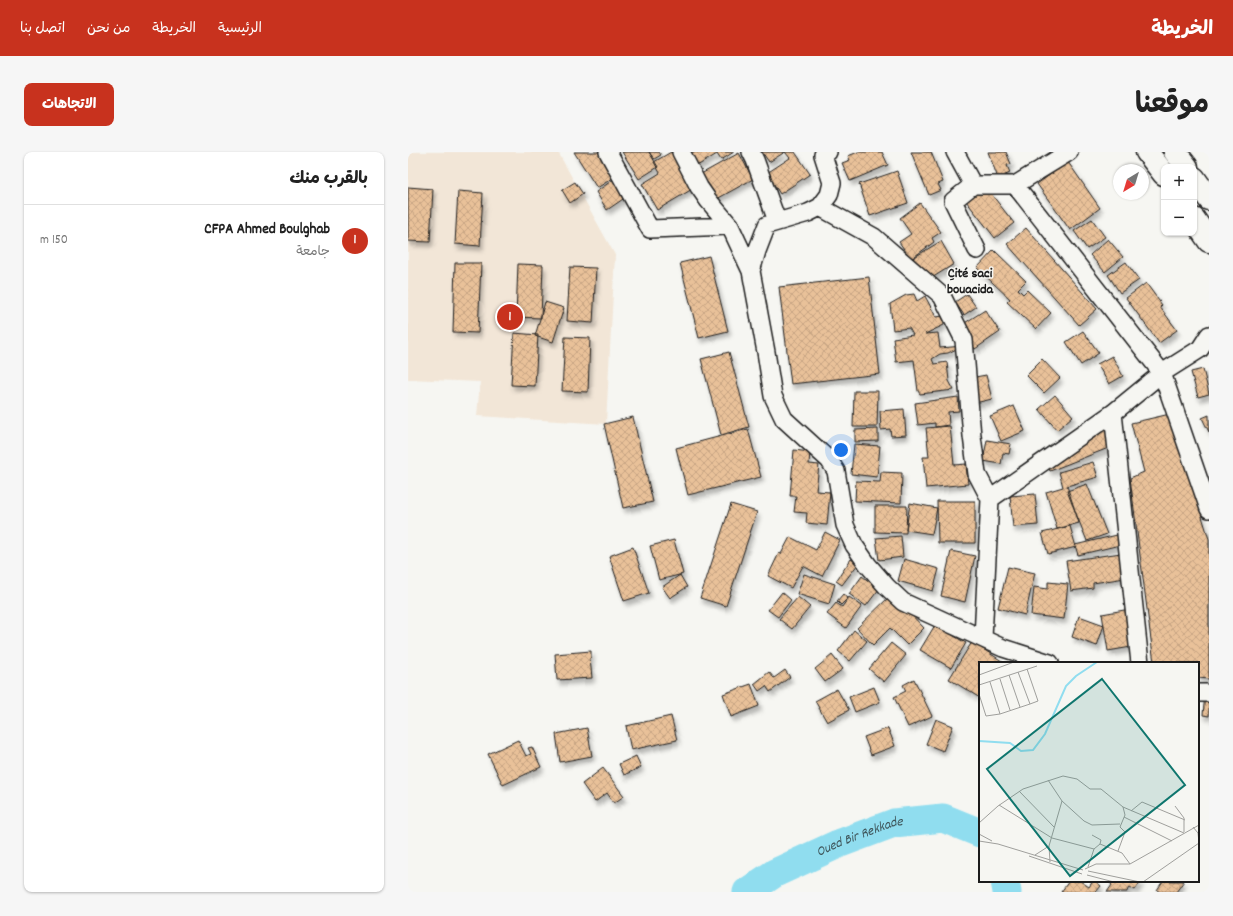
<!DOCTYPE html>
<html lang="ar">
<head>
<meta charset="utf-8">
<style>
  :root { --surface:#fff; --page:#f6f6f6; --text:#222; --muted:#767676; --line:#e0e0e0; --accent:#c8321e }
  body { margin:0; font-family:Dekko,"Playpen Sans Arabic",sans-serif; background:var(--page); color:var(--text); direction:rtl }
  .controls { position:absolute; right:12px; top:12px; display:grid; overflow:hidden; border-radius:8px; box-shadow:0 1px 3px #0004 }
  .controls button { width:36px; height:36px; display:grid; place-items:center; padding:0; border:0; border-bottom:1px solid var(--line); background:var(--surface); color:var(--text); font:20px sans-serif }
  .compass { position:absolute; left:705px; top:12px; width:36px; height:36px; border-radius:50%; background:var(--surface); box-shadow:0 1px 3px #0004; rotate:218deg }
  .you { position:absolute; left:433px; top:298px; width:14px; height:14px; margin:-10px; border:3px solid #fff; border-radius:50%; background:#1a73e8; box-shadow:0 0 0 6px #1a73e833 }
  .badge { display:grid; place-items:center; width:26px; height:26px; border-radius:50%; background:var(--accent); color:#fff; font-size:13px; font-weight:700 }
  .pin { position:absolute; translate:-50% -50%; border:2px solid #fff; box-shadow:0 1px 4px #0006 }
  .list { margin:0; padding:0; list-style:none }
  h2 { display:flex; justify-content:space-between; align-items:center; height:52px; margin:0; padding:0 16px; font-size:17px }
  h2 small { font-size:13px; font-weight:400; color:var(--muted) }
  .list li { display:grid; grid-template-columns:26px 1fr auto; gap:12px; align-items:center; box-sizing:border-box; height:72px; padding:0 16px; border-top:1px solid var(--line) }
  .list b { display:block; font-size:15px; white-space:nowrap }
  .list p { margin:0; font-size:13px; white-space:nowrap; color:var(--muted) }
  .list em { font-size:13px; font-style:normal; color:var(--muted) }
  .map { position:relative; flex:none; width:801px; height:740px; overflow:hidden; direction:ltr; border-radius:8px }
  header { display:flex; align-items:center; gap:24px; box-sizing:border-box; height:56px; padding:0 20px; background:var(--accent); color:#fff }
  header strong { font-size:19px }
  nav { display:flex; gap:22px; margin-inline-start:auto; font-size:14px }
  .intro { display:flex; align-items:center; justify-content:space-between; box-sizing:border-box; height:96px; padding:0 24px }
  h1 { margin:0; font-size:28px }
  .button { padding:10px 18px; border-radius:8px; background:var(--accent); color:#fff; font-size:14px; font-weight:700 }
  main { display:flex; gap:24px; padding:0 24px }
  aside { flex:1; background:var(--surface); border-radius:8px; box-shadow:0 1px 3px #0004 }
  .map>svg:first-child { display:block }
</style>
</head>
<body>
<header>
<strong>الخريطة</strong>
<nav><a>الرئيسية</a><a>الخريطة</a><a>من نحن</a><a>اتصل بنا</a></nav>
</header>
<div class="intro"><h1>موقعنا</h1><a class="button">الاتجاهات</a></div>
<main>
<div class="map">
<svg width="801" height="740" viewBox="0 0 801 740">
  <defs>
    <pattern id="building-cross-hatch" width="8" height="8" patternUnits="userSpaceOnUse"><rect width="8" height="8" fill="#e9c199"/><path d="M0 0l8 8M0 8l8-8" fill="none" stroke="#c7a583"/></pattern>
    <filter id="shadow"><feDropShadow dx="2.5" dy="4.5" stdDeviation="2" flood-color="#0004"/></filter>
  </defs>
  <rect width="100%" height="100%" fill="#f6f6f2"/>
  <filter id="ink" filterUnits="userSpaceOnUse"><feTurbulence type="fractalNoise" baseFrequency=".025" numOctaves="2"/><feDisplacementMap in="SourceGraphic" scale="8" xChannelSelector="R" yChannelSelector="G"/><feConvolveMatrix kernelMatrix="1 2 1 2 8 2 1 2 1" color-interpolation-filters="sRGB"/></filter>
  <g filter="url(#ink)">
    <path fill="#f2e6d7" d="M 0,0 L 150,0 L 207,103 L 198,272 L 69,264 L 72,230 L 0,227 Z"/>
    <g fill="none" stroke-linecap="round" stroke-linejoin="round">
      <g stroke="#90ddef" stroke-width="29">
        <path d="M 597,729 L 599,740"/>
        <path id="s1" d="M 339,740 L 367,721 L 430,692 L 486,671 L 535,666 L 572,681"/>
      </g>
    </g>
    <path fill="url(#building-cross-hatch)" stroke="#1c1c1c" filter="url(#shadow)" d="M 166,0 L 192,0 L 208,24 L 189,36 Z
      M 214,0 L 241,0 L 250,15 L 231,27 Z
      M 241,0 L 251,0 L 253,3 L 246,7 Z
      M 263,0 L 265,0 L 286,36 L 249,58 L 234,32 L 252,21 L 246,10 Z
      M 281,0 L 326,0 L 313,8 L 309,2 L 289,14 Z
      M 354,0 L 377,0 L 361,10 Z
      M 377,0 L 387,0 L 402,22 L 372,42 L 359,21 L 382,6 Z
      M 450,0 L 474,0 L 480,13 L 442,29 L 434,11 L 442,8 L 440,4 Z
      M 503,0 L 523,0 L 535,30 L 530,32 L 533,38 L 521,43 Z
      M 580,0 L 598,0 L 603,12 L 599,13 L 602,21 L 590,26 Z
      M 331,1 L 345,27 L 307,48 L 293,22 Z
      M 660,10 L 692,56 L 662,78 L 629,32 Z
      M 489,19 L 500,51 L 462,64 L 451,32 Z
      M 206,27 L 218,45 L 199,58 L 188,40 Z
      M 167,30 L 175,42 L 162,51 L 154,38 Z
      M 577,34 L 606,71 L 587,86 L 558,49 Z
      M 0,35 L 25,37 L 22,90 L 0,89 Z
      M 50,39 L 75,41 L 72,94 L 47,92 Z
      M 512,51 L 533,80 L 524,86 L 526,90 L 503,107 L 491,90 L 503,82 L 492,66 Z
      M 684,67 L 697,85 L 679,97 L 666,79 Z
      M 618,76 L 689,157 L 671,173 L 599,92 Z
      M 700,87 L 715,105 L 697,120 L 682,103 Z
      M 533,89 L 546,112 L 519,129 L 505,106 Z
      M 586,98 L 618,129 L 610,137 L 615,142 L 619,138 L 643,161 L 628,177 L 599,150 L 602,147 L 569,116 Z
      M 301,104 L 320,179 L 291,186 L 272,111 Z
      M 718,110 L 731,128 L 712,141 L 700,123 Z
      M 47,111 L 73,111 L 70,181 L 45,180 Z
      M 110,112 L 135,113 L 133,166 L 108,165 Z
      M 162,115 L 188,116 L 185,171 L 159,169 Z
      M 461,125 L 472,222 L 383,232 L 371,135 Z
      M 738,131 L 754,153 L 752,155 L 769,178 L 751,191 L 718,146 Z
      M 506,142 L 509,149 L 517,144 L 528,165 L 535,164 L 536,173 L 517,182 L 530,181 L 532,196 L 555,194 L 540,201 L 532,202 L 524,207 L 526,212 L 539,210 L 541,229 L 546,238 L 512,242 L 510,239 L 506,208 L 488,210 L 485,186 L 505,183 L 501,176 L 485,178 L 482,152 L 498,143 Z
      M 559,142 L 568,155 L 556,163 L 547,150 Z
      M 137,150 L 156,156 L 145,190 L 127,184 Z
      M 577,158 L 592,180 L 567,197 L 552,174 Z
      M 675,179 L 691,201 L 673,213 L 658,190 Z
      M 106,181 L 130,183 L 127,234 L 103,233 Z
      M 157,185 L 182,186 L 180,240 L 154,239 Z
      M 321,200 L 341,275 L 313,283 L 293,207 Z
      M 704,204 L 715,224 L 701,232 L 689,212 Z
      M 634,207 L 652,226 L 636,241 L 618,223 Z
      M 795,217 L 801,242 L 790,245 L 783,220 Z
      M 578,223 L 584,247 L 567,251 L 562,226 Z
      M 446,239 L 470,239 L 469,275 L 445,275 Z
      M 647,243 L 665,264 L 649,278 L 631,257 Z
      M 550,245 L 551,259 L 540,260 L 541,273 L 527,275 L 527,271 L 510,273 L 507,251 Z
      M 606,254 L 617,279 L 593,289 L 582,264 Z
      M 496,257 L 498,283 L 483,284 L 482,277 L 473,278 L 472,259 Z
      M 762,262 L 801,387 L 801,527 L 790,526 L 790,511 L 746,511 L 722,326 L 736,320 L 723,271 Z
      M 801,263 L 801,280 L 794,266 Z
      M 225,265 L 245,350 L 215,356 L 196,272 Z
      M 700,272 L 708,293 L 642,319 L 638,309 L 646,306 L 642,294 Z
      M 542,274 L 546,313 L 558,312 L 560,332 L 518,336 L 515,305 L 521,305 L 518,276 Z
      M 340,277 L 353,325 L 280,343 L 268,296 Z
      M 470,277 L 470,289 L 447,290 L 447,278 Z
      M 579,288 L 603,292 L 601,302 L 595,301 L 593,312 L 575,309 Z
      M 446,292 L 472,294 L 469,325 L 443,322 Z
      M 386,298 L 402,300 L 401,312 L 411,313 L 408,339 L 422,340 L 419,373 L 398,371 L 399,361 L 386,360 L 388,344 L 382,344 Z
      M 685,310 L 690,325 L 659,334 L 671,371 L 649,377 L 638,340 L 655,335 L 651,320 Z
      M 473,320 L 494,321 L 493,351 L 447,349 L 448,329 L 472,330 Z
      M 679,332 L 699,382 L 679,389 L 659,339 Z
      M 627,342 L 630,373 L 605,375 L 602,344 Z
      M 529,349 L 567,349 L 567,391 L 530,391 Z
      M 502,351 L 529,356 L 524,382 L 498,378 Z
      M 323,352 L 349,360 L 318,454 L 292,446 Z
      M 467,354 L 499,354 L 498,381 L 467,380 Z
      M 662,374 L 668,395 L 640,402 L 634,381 Z
      M 417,380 L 432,388 L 414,424 L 395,414 L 383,436 L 360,424 L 371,401 L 373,402 L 382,385 L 408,398 Z
      M 709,383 L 712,393 L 670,403 L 667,393 Z
      M 493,384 L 495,405 L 471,408 L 468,386 Z
      M 266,388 L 275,422 L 251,428 L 242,394 Z
      M 225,395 L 241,441 L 216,449 L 201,404 Z
      M 543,399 L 567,404 L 557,450 L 533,444 Z
      M 713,401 L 717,426 L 685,431 L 685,436 L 663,439 L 658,409 Z
      M 443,407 L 450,412 L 434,433 L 428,429 Z
      M 496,407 L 531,417 L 525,439 L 490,429 Z
      M 600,415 L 627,421 L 617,463 L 590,456 Z
      M 396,422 L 427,432 L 421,452 L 389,442 Z
      M 272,423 L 279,435 L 262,446 L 254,435 Z
      M 454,424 L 471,437 L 458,454 L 441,442 Z
      M 640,430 L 660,432 L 656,467 L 623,463 L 626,435 L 640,437 Z
      M 374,440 L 383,448 L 370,465 L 360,458 Z
      M 435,442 L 440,446 L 433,453 L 429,449 Z
      M 484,442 L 516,476 L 499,493 L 482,476 L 465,493 L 449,476 Z
      M 390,445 L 402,455 L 384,477 L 371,467 Z
      M 441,445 L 454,454 L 438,476 L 419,462 L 428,451 L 434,455 Z
      M 722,457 L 729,494 L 700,499 L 694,462 Z
      M 671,464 L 696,473 L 689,494 L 664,485 Z
      M 527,473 L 558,491 L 543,516 L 512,498 Z
      M 446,478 L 459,489 L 442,509 L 430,499 Z
      M 564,490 L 597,511 L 572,511 L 572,546 L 541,527 Z
      M 483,491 L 498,503 L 476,530 L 461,517 Z
      M 183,499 L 183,506 L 182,506 L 184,526 L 149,528 L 147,502 Z
      M 424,503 L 435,517 L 417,530 L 407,517 Z
      M 377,518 L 382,525 L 362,540 L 358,534 L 351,539 L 346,532 L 361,520 L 366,526 Z
      M 506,527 L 524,564 L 500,575 L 486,545 L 498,539 L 495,533 Z
      M 343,532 L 351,554 L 323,565 L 315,542 Z
      M 466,535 L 472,550 L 447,560 L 441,545 Z
      M 429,537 L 441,558 L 419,570 L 407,549 Z
      M 797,542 L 801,542 L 801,564 L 795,563 Z
      M 263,564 L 269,588 L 223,598 L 218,574 Z
      M 528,567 L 545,574 L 535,599 L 518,592 Z
      M 179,576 L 184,604 L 152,610 L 148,582 Z
      M 480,576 L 487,594 L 463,603 L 456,585 Z
      M 110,588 L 118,604 L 123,602 L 120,596 L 124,595 L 133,615 L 95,633 L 80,602 Z
      M 228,604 L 233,615 L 216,623 L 211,612 Z
      M 195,616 L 216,644 L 206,651 L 199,641 L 187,650 L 174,632 Z
      M 661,729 L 672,729 L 681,735 L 685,729 L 687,729 L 693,734 L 688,740 L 653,740 Z
      M 700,729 L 733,729 L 727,738 L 722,735 L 719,739 L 719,740 L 699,740 L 704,733 Z
      M 755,729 L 776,729 L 768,740 L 752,740 L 749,738 Z"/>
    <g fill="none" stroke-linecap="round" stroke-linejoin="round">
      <g stroke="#1c1c1c" stroke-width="20">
        <path id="street" d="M 200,0 L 242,77 L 322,74
          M 273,0 L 291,35 L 300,48 L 322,74 L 343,119 L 358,200 L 365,244 L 376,267 L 421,308 L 428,319 L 437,373 L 446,393 L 460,413 L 479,435 L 495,450 L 595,496 L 642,511
          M 343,0 L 347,8 L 369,69
          M 547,0 L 565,33
          M 607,33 L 754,221 L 801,357
          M 412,55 L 466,85 L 534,144 L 556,188 L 564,284 L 569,322 L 582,347 L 575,486
          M 569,98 L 545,49 L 565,33 L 607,33 L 661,0
          M 343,119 L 349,99 L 359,73 L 400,61 L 412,55 L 421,43 L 424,31 L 415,3 L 420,0
          M 705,261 L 732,511
          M 582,347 L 705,261 L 754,221 L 792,197 L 801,183
          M 790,541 L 801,541"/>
      </g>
      <g stroke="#1c1c1c" stroke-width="25">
        <path id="primary" d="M 739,0 L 756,22
          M 767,0 L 779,15
          M 786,26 L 801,47
          M 786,67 L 801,89"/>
      </g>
      <use href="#street" stroke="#f6f6f2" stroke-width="17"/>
      <use href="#primary" stroke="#f6f6f2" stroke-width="22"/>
    </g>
  </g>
  <g text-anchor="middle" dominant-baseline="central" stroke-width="3" stroke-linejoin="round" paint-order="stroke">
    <g font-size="14" font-weight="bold" fill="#1c1c1c" stroke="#f6f6f2">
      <text x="562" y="122">ِCité saci<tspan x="562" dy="16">bouacida</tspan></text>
    </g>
    <g font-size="14" font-style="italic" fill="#3f565b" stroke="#f6f6f2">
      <text stroke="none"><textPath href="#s1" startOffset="126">Oued Bir Rekkade</textPath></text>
    </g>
  </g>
  <g transform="translate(571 510)">
    <rect width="220" height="220" fill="#f6f6f2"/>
    <path fill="none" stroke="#90ddef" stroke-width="2" d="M 0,79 L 31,81 L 42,89 L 54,88 L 66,72 L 87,24 L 97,14 L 118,0"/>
    <path fill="none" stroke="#9f9f9c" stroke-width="1" d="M 48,7 L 59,39 L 51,42M 0,13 L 35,0M 30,13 L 41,45M 21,17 L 31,48M 11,20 L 21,52 L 51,42 L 39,10M 0,23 L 58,4M 0,32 L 7,54 L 21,52M 69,118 L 83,139 L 105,159 L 113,163 L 141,162M 40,129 L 75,165M 20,143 L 73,176 L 115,187M 196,144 L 205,156 L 205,170M 152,149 L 163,140 L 206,158M 145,155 L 193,179M 0,161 L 19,144 L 44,127 L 84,114 L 98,117 L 111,127 L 122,127 L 144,145 L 205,171M 0,172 L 13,179M 113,173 L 122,178 L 121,182M 0,179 L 19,182 L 104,208M 121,182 L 143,191 L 151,202M 139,189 L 146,170 L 141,165 L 146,153 L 144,145M 56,193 L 70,184M 50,194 L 103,212M 71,200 L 70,184 L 83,139M 109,205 L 115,187 L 121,182M 106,207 L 117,202 L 151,202 L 220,163M 109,209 L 161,220M 108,213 L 135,220M 164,220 L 220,181 L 219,171 L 214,165"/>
    <path fill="#0f766e" fill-opacity="0.15" stroke="#0f766e" stroke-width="2" d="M 123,17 L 206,123 L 91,214 L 8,107 Z"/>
    <rect width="220" height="220" fill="none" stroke="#1c1c1c" stroke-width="2"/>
  </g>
</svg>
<div class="controls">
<button>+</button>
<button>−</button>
</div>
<svg class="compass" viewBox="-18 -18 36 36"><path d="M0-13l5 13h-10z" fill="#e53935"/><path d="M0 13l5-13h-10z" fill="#767676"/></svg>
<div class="you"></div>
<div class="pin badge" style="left:102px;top:165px">1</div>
</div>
<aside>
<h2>بالقرب منك<small></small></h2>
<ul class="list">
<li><span class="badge">1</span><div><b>CFPA Ahmed Boulghab</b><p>جامعة</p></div><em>150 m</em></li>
</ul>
</aside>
</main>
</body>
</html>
